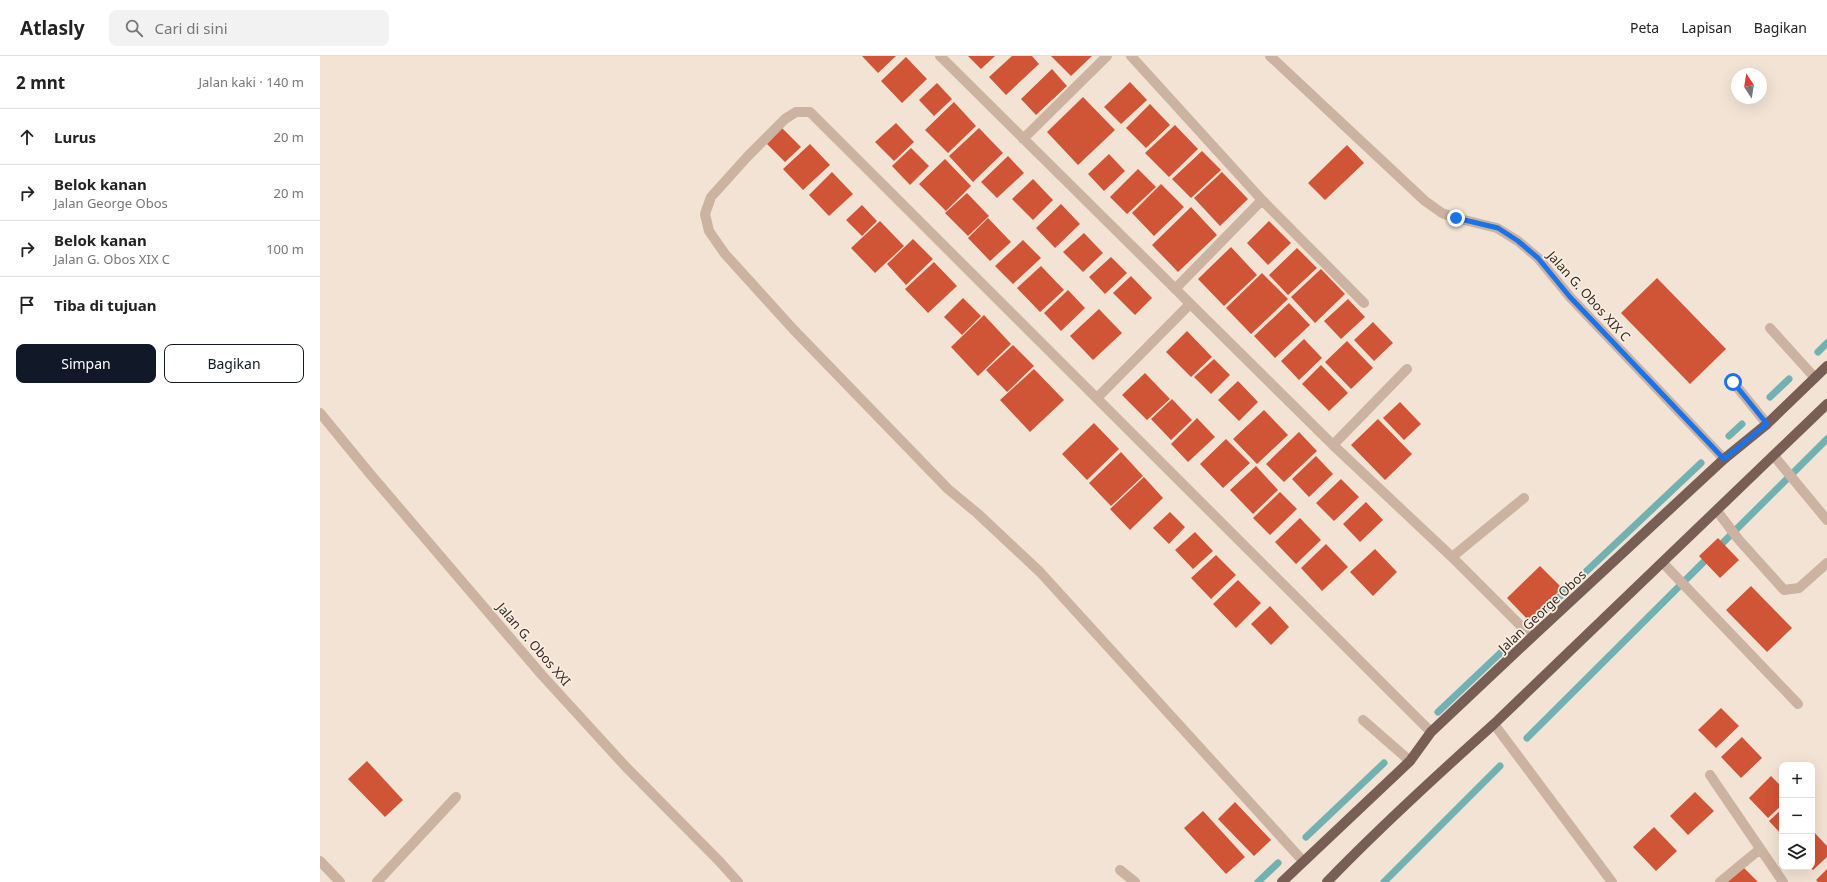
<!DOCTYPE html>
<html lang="id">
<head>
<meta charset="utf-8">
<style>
  :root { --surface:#fff; --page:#f2f2f2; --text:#222; --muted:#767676; --line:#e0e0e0; --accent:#111827 }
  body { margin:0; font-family:"Noto Sans",sans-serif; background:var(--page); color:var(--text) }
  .controls { position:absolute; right:12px; bottom:12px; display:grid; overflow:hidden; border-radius:8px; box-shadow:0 4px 16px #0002 }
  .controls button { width:36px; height:36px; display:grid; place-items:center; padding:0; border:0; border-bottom:1px solid var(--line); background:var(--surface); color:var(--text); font:20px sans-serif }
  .compass { position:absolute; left:1411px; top:12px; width:36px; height:36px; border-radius:50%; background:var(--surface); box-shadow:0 4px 16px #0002; rotate:348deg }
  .stop { position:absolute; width:12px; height:12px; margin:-9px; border:3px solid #1a73e8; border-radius:50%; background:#fff }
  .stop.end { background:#1a73e8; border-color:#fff; box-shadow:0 1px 4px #0008 }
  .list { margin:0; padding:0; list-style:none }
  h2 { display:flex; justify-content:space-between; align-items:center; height:52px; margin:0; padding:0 16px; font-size:17px }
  h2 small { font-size:13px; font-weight:400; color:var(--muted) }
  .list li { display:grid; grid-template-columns:26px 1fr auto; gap:12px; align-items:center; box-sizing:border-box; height:56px; padding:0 16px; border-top:1px solid var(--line) }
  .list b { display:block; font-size:15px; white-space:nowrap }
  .list p { margin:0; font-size:13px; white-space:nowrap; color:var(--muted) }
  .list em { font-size:13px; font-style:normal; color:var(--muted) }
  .actions { display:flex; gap:8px; padding:12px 16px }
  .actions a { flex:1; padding:9px 0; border:1px solid var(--accent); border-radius:8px; text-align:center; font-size:14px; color:var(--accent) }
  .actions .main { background:var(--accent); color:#fff }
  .icon { flex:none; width:22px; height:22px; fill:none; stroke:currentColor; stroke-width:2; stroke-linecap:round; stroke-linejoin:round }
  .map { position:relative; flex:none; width:1507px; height:826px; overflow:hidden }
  header { display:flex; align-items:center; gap:24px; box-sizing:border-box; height:56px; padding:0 20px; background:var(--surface); border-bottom:1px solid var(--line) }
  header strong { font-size:19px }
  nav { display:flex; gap:22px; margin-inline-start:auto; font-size:14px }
  .search { width:280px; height:36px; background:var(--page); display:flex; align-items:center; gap:10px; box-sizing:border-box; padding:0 14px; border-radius:8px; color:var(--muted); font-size:15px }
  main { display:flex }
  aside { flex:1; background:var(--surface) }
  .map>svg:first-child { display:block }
</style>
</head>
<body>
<header>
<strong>Atlasly</strong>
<div class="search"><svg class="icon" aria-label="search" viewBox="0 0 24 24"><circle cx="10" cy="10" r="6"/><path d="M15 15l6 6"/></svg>Cari di sini</div>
<nav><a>Peta</a><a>Lapisan</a><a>Bagikan</a></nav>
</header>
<main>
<aside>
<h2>2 mnt<small>Jalan kaki · 140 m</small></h2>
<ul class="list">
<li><svg class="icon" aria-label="ahead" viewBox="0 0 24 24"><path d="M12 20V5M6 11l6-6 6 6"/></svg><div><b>Lurus</b></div><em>20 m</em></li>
<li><svg class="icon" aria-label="right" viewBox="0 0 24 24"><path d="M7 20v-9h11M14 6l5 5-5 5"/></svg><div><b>Belok kanan</b><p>Jalan George Obos</p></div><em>20 m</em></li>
<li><svg class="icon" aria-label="right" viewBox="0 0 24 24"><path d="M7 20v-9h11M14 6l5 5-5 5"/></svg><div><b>Belok kanan</b><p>Jalan G. Obos XIX C</p></div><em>100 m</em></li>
<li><svg class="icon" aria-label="arrive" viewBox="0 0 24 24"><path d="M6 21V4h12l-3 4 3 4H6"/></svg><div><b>Tiba di tujuan</b></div></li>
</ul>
<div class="actions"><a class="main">Simpan</a><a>Bagikan</a></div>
</aside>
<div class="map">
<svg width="1507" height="826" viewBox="0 0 1507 826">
  <rect width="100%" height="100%" fill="#f2e3d5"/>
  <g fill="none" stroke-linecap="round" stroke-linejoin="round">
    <path stroke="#72b1b1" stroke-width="7" d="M 1498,296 L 1507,287
      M 1450,341 L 1469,323
      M 1409,380 L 1422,368
      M 1219,560 L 1381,407
      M 1118,656 L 1191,587
      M 1207,682 L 1507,383
      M 986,781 L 1064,707
      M 938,826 L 958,807
      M 1064,826 L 1180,710"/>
  </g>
  <path fill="#d05436" d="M 542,0 L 576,0 L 558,17 Z
    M 648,0 L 675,0 L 661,13 Z
    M 692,0 L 712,0 L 719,8 L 686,39 L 669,21 Z
    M 731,0 L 772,0 L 751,20 Z
    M 586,1 L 607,23 L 582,47 L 561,25 Z
    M 732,13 L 747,30 L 716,59 L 701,43 Z
    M 810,26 L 827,44 L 801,68 L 784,51 Z
    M 617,27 L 632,43 L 614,60 L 599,44 Z
    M 763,41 L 795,74 L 758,109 L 727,76 Z
    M 634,46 L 656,70 L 628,97 L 605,74 Z
    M 830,48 L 850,69 L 826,92 L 806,72 Z
    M 576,67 L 594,86 L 574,105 L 555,86 Z
    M 855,69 L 878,93 L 849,121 L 825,97 Z
    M 462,72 L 481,91 L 465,106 L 447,88 Z
    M 659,72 L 683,97 L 653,126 L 629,100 Z
    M 490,88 L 510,109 L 483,134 L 463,113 Z
    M 1027,89 L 1044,107 L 1005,144 L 988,127 Z
    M 591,92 L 609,110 L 590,129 L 572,110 Z
    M 882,95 L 901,114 L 871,142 L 852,123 Z
    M 789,98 L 805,115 L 784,135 L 768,118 Z
    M 688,100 L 704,117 L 677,142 L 661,126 Z
    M 625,103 L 651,130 L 626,155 L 599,128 Z
    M 818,113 L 836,131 L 807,158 L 790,141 Z
    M 512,116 L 533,138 L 509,160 L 489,139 Z
    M 902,116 L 928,143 L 900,170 L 874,142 Z
    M 713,123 L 733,144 L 713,164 L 692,143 Z
    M 841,128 L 864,151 L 834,180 L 812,157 Z
    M 647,137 L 669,160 L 648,180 L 625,157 Z
    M 741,148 L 760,168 L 735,192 L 716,172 Z
    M 542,149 L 557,165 L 542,180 L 526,164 Z
    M 871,151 L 897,179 L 858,216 L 832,189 Z
    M 668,162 L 691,186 L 670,205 L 648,182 Z
    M 560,165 L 584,190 L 555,217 L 531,192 Z
    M 949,165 L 971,187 L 948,209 L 927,187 Z
    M 764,177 L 783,197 L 763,216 L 743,196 Z
    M 593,183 L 613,203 L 586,229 L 567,208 Z
    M 703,184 L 721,202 L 693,228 L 675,210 Z
    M 911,191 L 937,219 L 904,250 L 878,223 Z
    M 977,192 L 997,212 L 968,239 L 949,219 Z
    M 791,201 L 807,217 L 785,238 L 769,221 Z
    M 614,206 L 637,230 L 608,257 L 585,233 Z
    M 721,210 L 744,234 L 720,256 L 697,232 Z
    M 1001,213 L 1025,238 L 995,267 L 971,241 Z
    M 942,217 L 968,243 L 931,278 L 906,252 Z
    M 811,220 L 832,242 L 815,259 L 793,237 Z
    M 1337,222 L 1406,293 L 1370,328 L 1301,257 Z
    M 748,234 L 765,252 L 741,275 L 724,257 Z
    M 643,242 L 661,260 L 642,279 L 624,261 Z
    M 1028,243 L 1045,261 L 1021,283 L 1004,265 Z
    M 969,247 L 990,269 L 955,302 L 934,280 Z
    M 779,253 L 802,277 L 773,304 L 750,280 Z
    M 664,259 L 691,288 L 658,320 L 631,291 Z
    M 1053,266 L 1073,287 L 1054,305 L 1034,284 Z
    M 867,275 L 892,301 L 871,321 L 846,296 Z
    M 984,283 L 1002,302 L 979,324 L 961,305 Z
    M 1027,285 L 1053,312 L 1031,333 L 1005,306 Z
    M 693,289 L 714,310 L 687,336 L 666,314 Z
    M 894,303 L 910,319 L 891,338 L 874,321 Z
    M 1001,309 L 1028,337 L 1009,355 L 982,328 Z
    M 714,313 L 744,344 L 710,376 L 680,344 Z
    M 825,317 L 850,343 L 827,364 L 802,339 Z
    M 918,325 L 938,346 L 919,365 L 898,344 Z
    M 852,343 L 872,364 L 851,384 L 831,363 Z
    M 1080,346 L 1101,368 L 1084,384 L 1063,362 Z
    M 944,354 L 968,379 L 937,408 L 913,383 Z
    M 877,362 L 895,381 L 868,406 L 851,388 Z
    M 1058,363 L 1092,398 L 1065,424 L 1031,389 Z
    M 774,367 L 799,393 L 767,424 L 742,398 Z
    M 979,376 L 997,395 L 964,426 L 946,408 Z
    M 906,383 L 930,407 L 903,432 L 880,408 Z
    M 801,396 L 823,420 L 791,450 L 769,427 Z
    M 996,400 L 1013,418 L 989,441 L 972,423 Z
    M 936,410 L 958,434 L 933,458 L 910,434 Z
    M 824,421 L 843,442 L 810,474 L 790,453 Z
    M 1021,423 L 1039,441 L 1014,465 L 996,447 Z
    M 960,436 L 977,453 L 950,479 L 933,462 Z
    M 1046,446 L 1063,464 L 1040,486 L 1023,468 Z
    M 850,456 L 865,471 L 849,488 L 833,472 Z
    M 980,462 L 1001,484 L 976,508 L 955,486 Z
    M 875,476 L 893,495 L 873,513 L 855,494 Z
    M 1398,482 L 1419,504 L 1400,522 L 1379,500 Z
    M 1006,488 L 1028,511 L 1002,535 L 981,512 Z
    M 1055,493 L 1077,516 L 1053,540 L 1030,516 Z
    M 896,499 L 916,519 L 891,543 L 871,522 Z
    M 1220,510 L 1242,532 L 1209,565 L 1187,542 Z
    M 918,524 L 941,547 L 916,572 L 893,548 Z
    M 1431,530 L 1472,572 L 1447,596 L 1406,554 Z
    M 950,550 L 969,571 L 951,589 L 931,568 Z
    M 1401,652 L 1419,670 L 1396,692 L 1378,674 Z
    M 1422,681 L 1442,702 L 1421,722 L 1401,701 Z
    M 47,705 L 83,744 L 65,761 L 28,723 Z
    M 1451,720 L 1462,731 L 1462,749 L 1448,762 L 1429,742 Z
    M 1375,736 L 1394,755 L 1368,779 L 1350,760 Z
    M 915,746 L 951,784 L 934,800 L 898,763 Z
    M 1462,753 L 1462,779 L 1449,765 Z
    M 883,755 L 925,801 L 906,818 L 864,772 Z
    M 1334,771 L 1357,795 L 1336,815 L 1313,791 Z
    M 1492,774 L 1507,790 L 1507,801 L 1493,814 L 1490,811 L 1492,811 Z
    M 1422,810 L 1438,826 L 1405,826 Z
    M 1507,813 L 1507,826 L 1498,826 L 1496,824 Z"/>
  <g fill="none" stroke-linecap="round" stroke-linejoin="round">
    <path stroke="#cbb2a1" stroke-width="10" d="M 620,0 L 1013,389 L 1132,501 L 1212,581
      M 811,0 L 942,144 L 1044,247
      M 950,0 L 1105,145 L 1122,157 L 1136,162 L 1177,172 L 1198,185 L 1218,202 L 1250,241 L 1404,403
      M 703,83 L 787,0
      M 855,233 L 942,144
      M 1450,272 L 1495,322
      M 1413,326 L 1447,368
      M 777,342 L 870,248
      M 0,357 L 51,419 L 221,618 L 306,711 L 400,806 L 418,826
      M 1013,389 L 1087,313
      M 1454,400 L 1507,464
      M 1397,455 L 1419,484 L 1464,534 L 1479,532 L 1507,507
      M 1132,501 L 1204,442
      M 1343,507 L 1478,648
      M 1043,664 L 1090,705
      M 1174,668 L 1292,826
      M 1390,719 L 1463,826
      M 0,805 L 20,826
      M 983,805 L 720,516 L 657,457 L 628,433 L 473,273 L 405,198 L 389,175 L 385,158 L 391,141 L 428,100 L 465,63 L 476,56 L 490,56 L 1111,676
      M 800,814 L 815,826
      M 57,826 L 136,741
      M 1400,826 L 1440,793"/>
    <path stroke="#785e54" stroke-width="10" d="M 962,826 L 1090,705 L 1111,676 L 1212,581 L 1404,403 L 1447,368 L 1507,310
      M 1007,826 C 1060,771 1117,719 1174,668 L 1507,348"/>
  </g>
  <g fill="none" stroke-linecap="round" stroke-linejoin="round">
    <path stroke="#1a73e8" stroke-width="5" d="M 1136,162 L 1178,172 L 1198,185 L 1218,202 L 1250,241 L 1404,403 L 1447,368 L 1413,326"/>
  </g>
  <g text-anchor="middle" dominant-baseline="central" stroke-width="3.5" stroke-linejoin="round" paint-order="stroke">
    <g font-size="13" fill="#342824" stroke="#faeee1">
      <text transform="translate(1269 240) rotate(48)">Jalan G. Obos XIX C</text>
      <text transform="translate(1222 555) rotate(-43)">Jalan George Obos</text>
      <text transform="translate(214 588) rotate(49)">Jalan G. Obos XXI</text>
    </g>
  </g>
</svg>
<div class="controls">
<button>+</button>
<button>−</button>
<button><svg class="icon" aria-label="layers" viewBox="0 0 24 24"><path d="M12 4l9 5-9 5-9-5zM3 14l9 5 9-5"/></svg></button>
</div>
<svg class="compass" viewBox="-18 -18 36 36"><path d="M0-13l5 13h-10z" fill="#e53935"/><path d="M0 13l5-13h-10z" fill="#767676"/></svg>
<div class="stop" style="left:1413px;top:326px"></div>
<div class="stop end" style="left:1136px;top:162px"></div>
</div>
</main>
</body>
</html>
